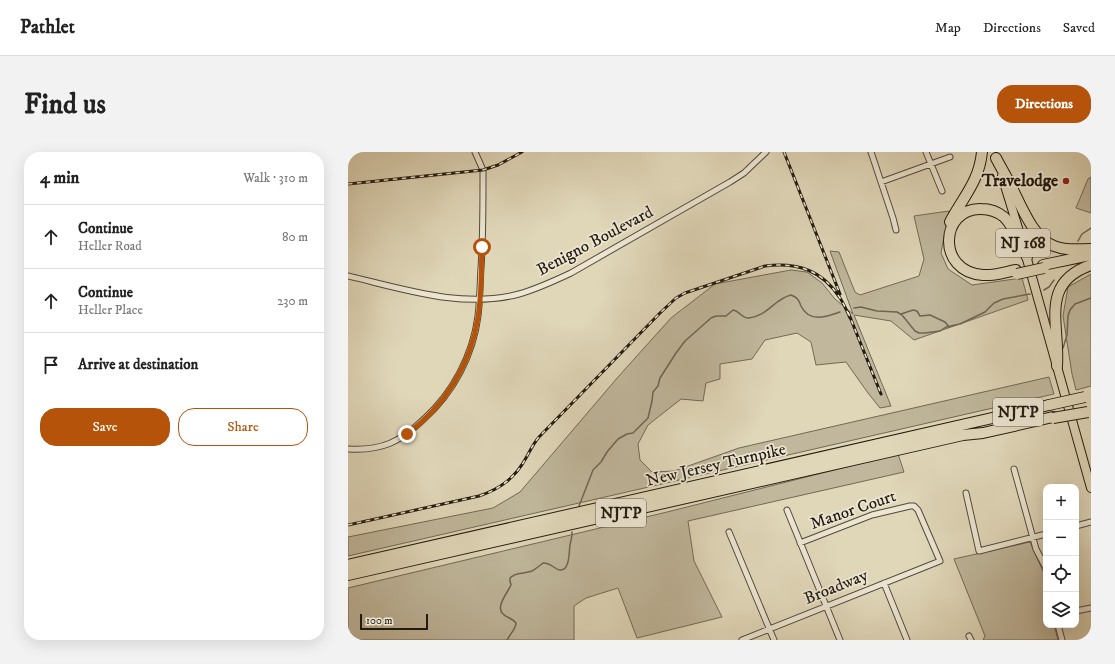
<!DOCTYPE html>
<html lang="en">
<head>
<meta charset="utf-8">
<style>
  :root { --surface:#fff; --page:#f2f2f2; --text:#222; --muted:#767676; --line:#e0e0e0; --accent:#b45309 }
  body { margin:0; font-family:"IM FELL DW Pica",serif; background:var(--page); color:var(--text) }
  .controls { position:absolute; right:12px; bottom:12px; display:grid; overflow:hidden; border-radius:8px; box-shadow:0 4px 16px #0002 }
  .controls button { width:36px; height:36px; display:grid; place-items:center; padding:0; border:0; border-bottom:1px solid var(--line); background:var(--surface); color:var(--text); font:20px sans-serif }
  .scale { position:absolute; left:12px; bottom:10px; width:68px; box-sizing:border-box; padding-left:4px; border:2px solid #241b10; border-top:0; font-size:11px; line-height:14px; white-space:nowrap; color:#241b10; -webkit-text-stroke:3px #ebe5d2; paint-order:stroke }
  .stop { position:absolute; width:12px; height:12px; margin:-9px; border:3px solid #b45309; border-radius:50%; background:#fff }
  .stop.end { background:#b45309; border-color:#fff; box-shadow:0 1px 4px #0008 }
  .list { margin:0; padding:0; list-style:none }
  h2 { display:flex; justify-content:space-between; align-items:center; height:52px; margin:0; padding:0 16px; font-size:17px }
  h2 small { font-size:13px; font-weight:400; color:var(--muted) }
  .list li { display:grid; grid-template-columns:26px 1fr auto; gap:12px; align-items:center; box-sizing:border-box; height:64px; padding:0 16px; border-top:1px solid var(--line) }
  .list b { display:block; font-size:15px; white-space:nowrap }
  .list p { margin:0; font-size:13px; white-space:nowrap; color:var(--muted) }
  .list em { font-size:13px; font-style:normal; color:var(--muted) }
  .actions { display:flex; gap:8px; padding:12px 16px }
  .actions a { flex:1; padding:9px 0; border:1px solid var(--accent); border-radius:16px; text-align:center; font-size:14px; color:var(--accent) }
  .actions .main { background:var(--accent); color:#fff }
  .icon { flex:none; width:22px; height:22px; fill:none; stroke:currentColor; stroke-width:2; stroke-linecap:round; stroke-linejoin:round }
  .map { position:relative; flex:none; width:743px; height:488px; overflow:hidden; border-radius:16px }
  header { display:flex; align-items:center; gap:24px; box-sizing:border-box; height:56px; padding:0 20px; background:var(--surface); border-bottom:1px solid var(--line) }
  header strong { font-size:19px }
  nav { display:flex; gap:22px; margin-inline-start:auto; font-size:14px }
  .intro { display:flex; align-items:center; justify-content:space-between; box-sizing:border-box; height:96px; padding:0 24px }
  h1 { margin:0; font-size:28px }
  .button { padding:10px 18px; border-radius:16px; background:var(--accent); color:#fff; font-size:14px; font-weight:700 }
  main { display:flex; gap:24px; padding:0 24px }
  aside { flex:1; background:var(--surface); border-radius:16px; box-shadow:0 4px 16px #0002 }
  .map>svg:first-child { display:block }
</style>
</head>
<body>
<header>
<strong>Pathlet</strong>
<nav><a>Map</a><a>Directions</a><a>Saved</a></nav>
</header>
<div class="intro"><h1>Find us</h1><a class="button">Directions</a></div>
<main>
<aside>
<h2>4 min<small>Walk · 310 m</small></h2>
<ul class="list">
<li><svg class="icon" aria-label="ahead" viewBox="0 0 24 24"><path d="M12 20V5M6 11l6-6 6 6"/></svg><div><b>Continue</b><p>Heller Road</p></div><em>80 m</em></li>
<li><svg class="icon" aria-label="ahead" viewBox="0 0 24 24"><path d="M12 20V5M6 11l6-6 6 6"/></svg><div><b>Continue</b><p>Heller Place</p></div><em>230 m</em></li>
<li><svg class="icon" aria-label="arrive" viewBox="0 0 24 24"><path d="M6 21V4h12l-3 4 3 4H6"/></svg><div><b>Arrive at destination</b></div></li>
</ul>
<div class="actions"><a class="main">Save</a><a>Share</a></div>
</aside>
<div class="map">
<svg width="743" height="488" viewBox="0 0 743 488">
  <rect width="100%" height="100%" fill="#e0d7b9"/>
  <filter id="stains"><feTurbulence type="fractalNoise" baseFrequency=".005" numOctaves="4"/><feColorMatrix values="0 0 0 0 .2 0 0 0 0 .09 0 0 0 0 .02 0 0 0 .5 -.17"/></filter>
  <radialGradient id="worn" r=".72"><stop offset=".6" stop-color="#630" stop-opacity="0"/><stop offset="1" stop-color="#630" stop-opacity=".3"/></radialGradient>
  <path fill="#c0b79c" stroke="#726956" d="M 743,25 L 743,61 L 728,56 L 740,27 Z
    M 601,59 L 593,101 L 600,117 L 624,133 L 674,126 L 680,148 L 566,188 L 543,169 L 506,163 L 543,254 L 532,256 L 520,241 L 498,210 L 468,213 L 463,190 L 449,181 L 417,188 L 404,207 L 372,212 L 372,227 L 358,231 L 355,249 L 333,247 L 300,273 L 290,292 L 292,308 L 304,320 L 326,319 L 391,296 L 701,225 L 706,242 L 0,404 L 0,385 L 145,356 L 172,340 L 270,225 L 323,166 L 367,132 L 443,118 L 459,120 L 474,131 L 487,147 L 505,162 L 482,99 L 491,100 L 507,140 L 512,143 L 571,124 L 576,107 L 566,64 Z
    M 743,122 L 743,234 L 728,238 L 724,222 L 715,164 L 720,135 Z
    M 550,302 L 556,320 L 340,369 L 346,409 L 374,465 L 289,486 L 270,436 L 238,446 L 226,454 L 226,488 L 0,488 L 0,436 L 319,360 Z
    M 682,390 L 698,426 L 698,473 L 706,473 L 710,488 L 635,488 L 637,484 L 606,407 Z"/>
  <g fill="none" stroke-linecap="round" stroke-linejoin="round">
    <path stroke="#6e6553" stroke-width="1.5" d="M 730,89 L 734,82 L 743,76
      M 696,138 L 701,135 L 706,128
      M 506,156 L 513,155 L 529,159 L 549,160 L 554,163 L 567,179 L 571,181 L 577,181 L 592,179 L 598,175 L 612,172 L 637,160 L 646,151 L 655,147 L 682,142
      M 553,162 L 565,158 L 569,159 L 572,164 L 582,163 L 597,170 L 601,175
      M 715,196 L 719,183 L 720,164 L 722,158 L 727,152 L 743,146
      M 231,354 L 245,318 L 253,310 L 259,300 L 270,287 L 279,282 L 285,281 L 300,266 L 304,249 L 305,240 L 310,234 L 312,226 L 328,201 L 337,189 L 363,166 L 368,164 L 378,164 L 385,158 C 392,159 394,167 401,166 C 420,164 426,147 443,143 C 449,145 451,148 453,154 C 461,171 478,165 492,160
      M 159,488 C 162,482 168,477 168,471 C 164,466 159,466 155,462 C 147,455 160,440 163,433 L 162,429 L 162,426 C 167,420 177,422 184,419 C 188,417 191,414 195,411 C 204,411 207,418 212,418 C 222,419 221,399 222,393 C 223,389 224,385 224,380"/>
    <g stroke="#534a3a" stroke-width="7">
      <path id="minor" d="M 523,0 L 545,66 L 548,78
        M 578,0 L 594,39
        M 533,30 L 602,5
        M 0,124 C 56,137 114,157 171,142 C 189,137 206,129 223,121 L 382,30 L 396,21 L 418,0
        M 0,297 C 34,299 52,290 76,267 C 105,241 125,203 130,164 C 132,148 132,132 133,116 C 135,86 135,57 135,27 L 135,18 L 127,0
        M 666,317 L 688,397 L 698,416
        M 618,341 L 631,399 L 698,382
        M 439,358 L 492,488
        M 728,374 L 743,370
        M 381,380 L 426,488
        M 536,431 L 559,488
        M 728,459 L 743,456
        M 710,473 L 714,488
        M 621,484 L 623,488
        M 394,488 L 592,409 L 570,358 L 566,354 L 562,354 L 524,363 L 452,391"/>
    </g>
    <g stroke="#241b10" stroke-width="10">
      <path id="primary" d="M 654,24 L 674,89
        M 677,100 L 743,336"/>
    </g>
    <g stroke="#241b10" stroke-width="12">
      <path id="motorway" d="M 648,6 C 652,14 657,22 661,30 C 672,50 684,86 706,94 C 718,99 731,97 743,97
        M 602,70 C 615,45 631,30 634,0
        M 695,113 L 743,103
        M 668,118 C 657,120 646,124 635,123 C 588,120 592,56 633,57 C 641,57 650,60 656,65 C 665,73 673,94 679,105
        M 709,214 C 712,172 691,131 743,113
        M 0,413 L 701,253
        M 0,423 L 615,283 L 635,281 L 705,265"/>
    </g>
    <use href="#minor" stroke="#ebe5d2" stroke-width="5"/>
    <use href="#primary" stroke="#e0d7b9" stroke-width="8"/>
    <use href="#motorway" stroke="#e0d7b9" stroke-width="10"/>
    <g stroke="#241b10" stroke-width="3">
      <path id="rail" d="M 436,0 L 492,142
        M 0,32 L 135,18 L 150,13 L 174,0
        M 500,160 L 533,242
        M 0,373 L 131,344 C 152,337 167,326 178,306 C 182,299 185,292 191,285 L 312,161 L 328,146 L 337,141 L 417,114 C 449,110 474,118 492,146 C 496,152 499,159 502,166"/>
    </g>
    <use href="#rail" stroke="#ebe5d2" stroke-width="1.5" stroke-dasharray="4.5" stroke-linecap="butt"/>
    <g stroke="#241b10" stroke-width="12" stroke-linecap="butt">
      <path id="motorway-bridge" d="M 669,122 L 696,116
        M 701,253 L 737,245
        M 705,266 L 740,260"/>
    </g>
    <use href="#motorway-bridge" stroke="#e0d7b9" stroke-width="10"/>
  </g>
  <g fill="none" stroke-linecap="round" stroke-linejoin="round">
    <path stroke="#b45309" stroke-width="5" d="M 59,282 C 97,254 123,212 130,165 C 134,142 133,118 134,95"/>
  </g>
  <circle fill="#8f2418" stroke="#ebe5d2" stroke-width="1.5" cx="718" cy="29" r="4"/>
  <g text-anchor="middle" dominant-baseline="central" stroke-width="3.5" stroke-linejoin="round" paint-order="stroke">
    <g fill="#ebe5d2" stroke="#60584a" stroke-width="1">
      <rect x="648" y="77" width="54" height="28" rx="3"/>
      <rect x="645" y="246" width="50" height="28" rx="3"/>
      <rect x="248" y="347" width="50" height="28" rx="3"/>
    </g>
    <g font-size="16" font-weight="bold" fill="#241b10">
      <text x="675" y="91">NJ 168</text>
      <text x="670" y="260">NJTP</text>
      <text x="273" y="361">NJTP</text>
    </g>
    <g font-size="17" font-weight="bold" fill="#241b10" stroke="#ebe5d2" text-anchor="end">
      <text x="710" y="29">Travelodge</text>
    </g>
    <g font-size="17" fill="#241b10" stroke="#ebe5d2">
      <text transform="translate(247 89) rotate(-28)">Benigno Boulevard</text>
      <text transform="translate(368 313) rotate(-13)">New Jersey Turnpike</text>
      <text transform="translate(505 358) rotate(-19)">Manor Court</text>
      <text transform="translate(488 435) rotate(-22)">Broadway</text>
    </g>
  </g>
  <rect width="100%" height="100%" filter="url(#stains)"/>
  <rect width="100%" height="100%" fill="url(#worn)"/>
</svg>
<div class="controls">
<button>+</button>
<button>−</button>
<button><svg class="icon" aria-label="locate" viewBox="0 0 24 24"><circle cx="12" cy="12" r="6"/><path d="M12 2v4M12 18v4M2 12h4M18 12h4"/></svg></button>
<button><svg class="icon" aria-label="layers" viewBox="0 0 24 24"><path d="M12 4l9 5-9 5-9-5zM3 14l9 5 9-5"/></svg></button>
</div>
<div class="scale">100 m</div>
<div class="stop" style="left:134px;top:95px"></div>
<div class="stop end" style="left:59px;top:282px"></div>
</div>
</main>
</body>
</html>
